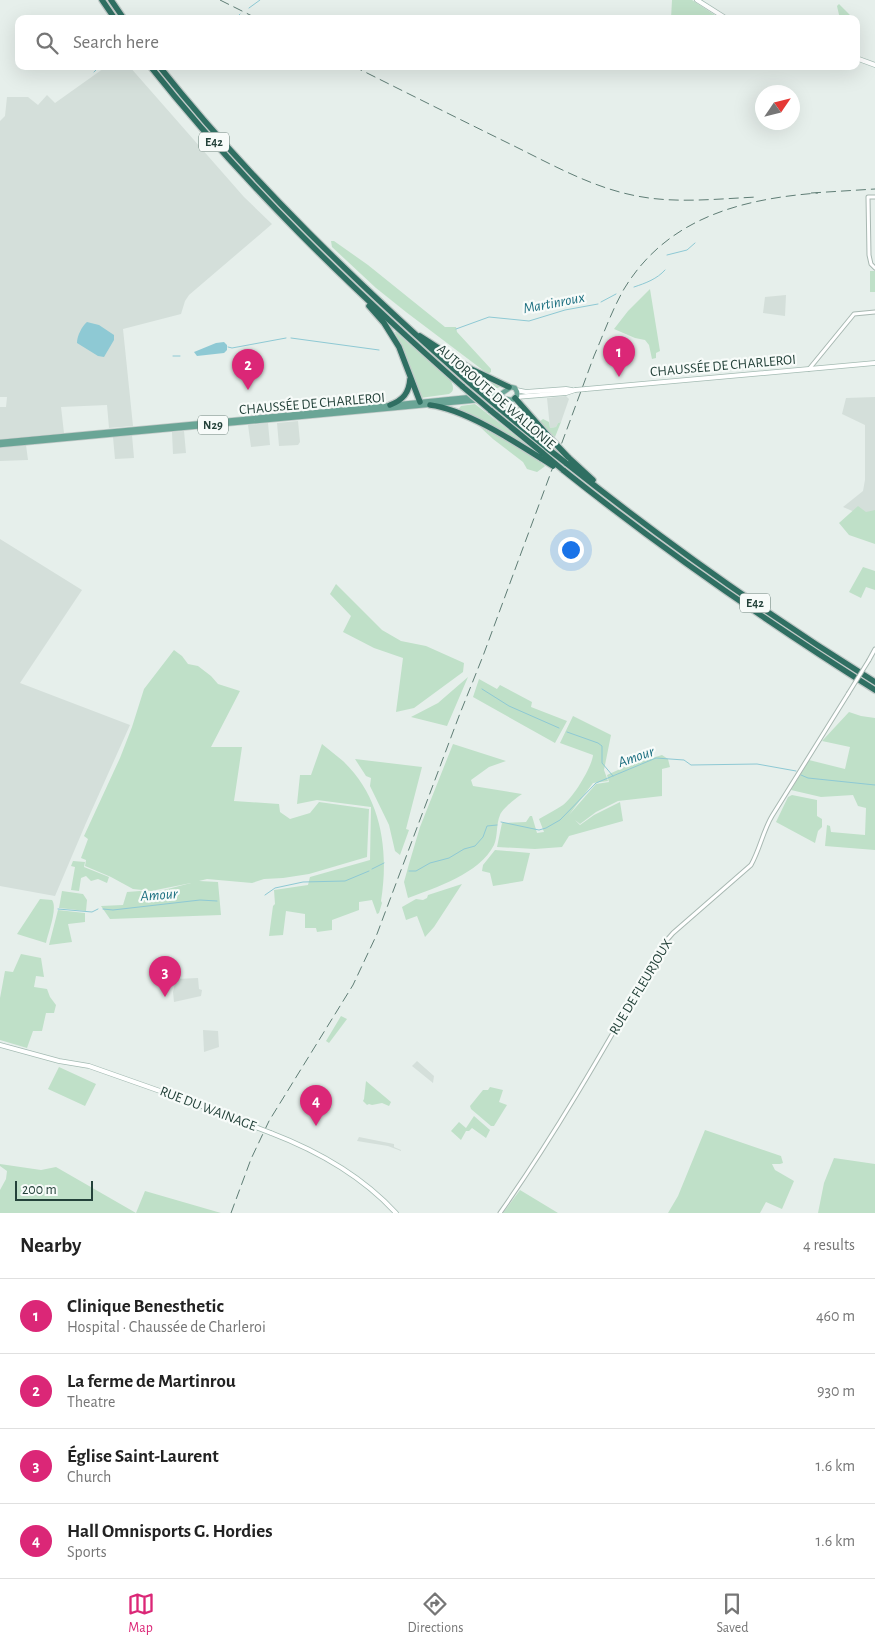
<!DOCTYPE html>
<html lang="en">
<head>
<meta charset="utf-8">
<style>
  :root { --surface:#fff; --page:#f6f6f6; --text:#222; --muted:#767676; --line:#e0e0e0; --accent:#db2777 }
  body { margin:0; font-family:"Alegreya Sans",sans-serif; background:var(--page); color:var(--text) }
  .compass { position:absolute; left:755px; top:85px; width:45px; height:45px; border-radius:50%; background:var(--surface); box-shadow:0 5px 20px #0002; rotate:55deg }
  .scale { position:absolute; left:15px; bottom:12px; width:78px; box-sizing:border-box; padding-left:5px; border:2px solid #24423a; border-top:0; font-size:14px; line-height:18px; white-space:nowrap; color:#24423a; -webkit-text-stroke:4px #f7fbf9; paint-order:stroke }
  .you { position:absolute; left:570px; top:549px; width:18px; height:18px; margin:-12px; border:4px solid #fff; border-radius:50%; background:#1a73e8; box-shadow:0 0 0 8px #1a73e833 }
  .badge { display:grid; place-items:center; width:32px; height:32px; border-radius:50%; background:var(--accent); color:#fff; font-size:16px; font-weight:700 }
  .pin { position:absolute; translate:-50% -41px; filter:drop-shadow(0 1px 2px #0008) }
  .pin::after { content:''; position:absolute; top:26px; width:18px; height:15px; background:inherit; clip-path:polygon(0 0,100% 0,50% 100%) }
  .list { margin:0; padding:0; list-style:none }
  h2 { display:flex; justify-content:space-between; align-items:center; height:65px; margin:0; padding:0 20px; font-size:21px }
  h2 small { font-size:16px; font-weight:400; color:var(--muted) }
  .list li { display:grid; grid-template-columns:32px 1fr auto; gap:15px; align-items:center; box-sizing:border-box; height:75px; padding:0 20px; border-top:1px solid var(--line) }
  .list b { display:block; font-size:19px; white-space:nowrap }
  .list p { margin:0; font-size:16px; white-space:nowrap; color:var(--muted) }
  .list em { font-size:16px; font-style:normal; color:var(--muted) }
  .icon { flex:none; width:28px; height:28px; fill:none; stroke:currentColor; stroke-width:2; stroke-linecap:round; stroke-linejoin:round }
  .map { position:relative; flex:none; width:875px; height:1213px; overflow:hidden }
  .search { position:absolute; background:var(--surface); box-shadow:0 5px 20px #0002; left:15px; right:15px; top:15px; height:55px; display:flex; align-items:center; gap:12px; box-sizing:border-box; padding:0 18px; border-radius:10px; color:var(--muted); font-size:19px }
  .sheet { height:365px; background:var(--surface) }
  nav { display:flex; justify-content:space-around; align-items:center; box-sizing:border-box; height:70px; border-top:1px solid var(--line); background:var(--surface); font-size:14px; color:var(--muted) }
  nav a { display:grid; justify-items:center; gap:2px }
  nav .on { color:var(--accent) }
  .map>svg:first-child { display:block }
</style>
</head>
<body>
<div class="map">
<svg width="875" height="1213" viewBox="0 0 875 1213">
  <rect width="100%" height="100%" fill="#e6efeb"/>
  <path fill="#d4dfda" d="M 107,66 L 129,66 L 244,197 L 272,224 L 189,295 L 185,301 L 181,314 L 123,329 L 133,426 L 109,428 L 107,405 L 61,407 L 64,433 L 0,439 L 0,407 L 6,407 L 7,397 L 0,397 L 0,121 L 5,116 L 7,97 L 28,97 L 38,105 L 47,95 L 55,103 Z
    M 786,295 L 785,316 L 763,313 L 765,297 Z
    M 566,396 L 569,399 L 561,422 L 558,423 L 556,427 L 550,428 L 547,398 Z
    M 875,397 L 875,517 L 864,516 L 843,507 L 863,491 L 865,480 L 865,425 L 842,414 L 846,398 Z
    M 298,421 L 300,442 L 298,445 L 279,446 L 277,423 Z
    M 268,423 L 270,445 L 251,447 L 248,425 Z
    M 184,431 L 186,453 L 173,454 L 172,432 Z
    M 132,435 L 134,458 L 115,459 L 113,437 Z
    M 26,445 L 28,460 L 0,461 L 0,448 Z
    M 0,539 L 82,590 L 20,683 L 130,725 L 86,823 L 55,896 L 0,886 Z
    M 198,978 L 199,989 L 202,990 L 201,996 L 174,1002 L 173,992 L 176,979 Z
    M 203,1030 L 218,1031 L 219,1047 L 204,1052 Z
    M 417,1061 L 434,1076 L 433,1083 L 412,1066 Z
    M 359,1137 L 394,1144 L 394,1147 L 401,1150 L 401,1151 L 388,1146 L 357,1141 Z"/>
  <path fill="#bfe0c8" d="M 672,0 L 692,0 L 721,19 L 671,19 Z
    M 839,4 L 854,19 L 840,19 L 837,6 Z
    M 331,241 L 334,241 L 368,265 L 445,327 L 456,327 L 457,332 L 491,369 L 491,372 L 488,374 L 406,312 L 376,288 L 332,247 Z
    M 870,271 L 875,271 L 875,292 L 870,292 Z
    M 650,289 L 660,351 L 656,353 L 656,358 L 652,359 L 649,345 L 645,340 L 635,338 L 614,329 L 628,311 Z
    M 395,332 L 396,332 L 451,381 C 454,388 454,391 449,394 L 420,398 Z
    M 451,359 L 499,385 L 500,387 C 486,394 461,370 450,361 Z
    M 506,401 L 515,401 L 550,440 L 548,443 L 506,407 L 504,404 Z
    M 475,404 L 525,443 L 524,445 L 457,411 L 461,406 Z
    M 543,419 L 549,422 L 550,428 L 556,427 L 558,423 L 561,422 L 555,437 L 539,422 Z
    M 480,427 L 525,450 L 545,466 L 544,467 L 537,472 L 527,469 L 523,462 L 493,439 Z
    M 858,506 L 866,512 L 875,510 L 875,544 L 849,535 L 839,523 Z
    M 863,567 L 875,571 L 875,590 L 866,587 L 861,598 L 849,592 Z
    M 336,584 L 382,630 L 401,641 L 426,646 L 464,663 L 463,672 L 414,708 L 396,712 L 403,658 L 374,648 L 343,632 L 351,616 L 330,594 Z
    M 174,650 L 182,656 L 188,664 L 198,666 L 211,676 L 218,684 L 240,691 L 211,747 L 242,747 L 234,801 L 279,804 L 280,812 L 290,819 L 310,813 L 319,802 L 369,809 L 367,857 L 309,874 L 283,878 L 264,879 L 252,883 L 207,879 L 199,881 L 218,882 L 221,915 L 110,919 L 101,906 L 123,905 L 127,892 L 140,891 L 152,893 L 191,883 L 151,891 L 133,889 L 111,877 L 85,866 L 86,860 L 81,858 L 88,839 L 84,836 L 120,758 L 132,727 L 144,689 Z
    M 468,677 L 447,726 L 411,717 L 438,703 Z
    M 479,679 L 497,689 L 500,685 L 532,702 L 531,707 L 567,721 L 555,743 L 473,697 Z
    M 849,712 L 861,716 L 875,718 L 875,850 L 825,846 L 827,825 L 830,826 L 831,832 L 865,835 L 866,808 L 858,806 L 853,795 L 821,797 L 791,790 L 809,760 L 845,769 L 850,747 L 822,741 Z
    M 573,716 L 611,735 L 604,770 L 608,781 L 593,783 L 569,815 L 596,784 L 609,782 L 607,775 L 629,765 L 662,755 L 668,759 L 670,767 L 662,769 L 662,796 L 618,801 L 596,812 L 580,824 L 575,820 L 580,825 L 594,815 L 620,802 L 623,821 L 569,836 L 562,847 L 535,849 L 497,847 L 502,823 L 526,822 L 530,816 L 532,816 L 537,833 L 544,832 L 539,819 C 547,814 556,810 563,805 C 573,798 592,767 593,755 L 560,743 Z
    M 322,744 C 329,750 336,755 343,761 C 382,798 389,851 381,901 L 382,903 L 379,913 L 377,914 L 372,900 L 359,902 L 359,910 L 332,920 L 332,930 L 317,932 L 316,928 L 305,928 L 305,914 L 286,911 L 283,935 L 269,936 L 273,906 L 275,904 L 274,890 L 308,885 L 310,877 L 370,860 L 371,807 L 317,800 L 297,804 L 300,775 L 311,775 Z
    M 453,744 L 506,761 L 489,767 L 471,780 L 473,786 L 522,794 C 516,798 502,809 500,815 C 496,824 498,836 494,845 C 479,874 437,887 408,898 L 404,882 L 409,864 L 420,827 Z
    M 355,759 L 422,767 L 406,829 L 409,830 L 400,855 L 395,851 L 389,825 L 370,786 L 371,778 L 366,776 Z
    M 792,795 L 817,800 L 817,816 L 822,819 L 822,827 L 818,831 L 815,843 L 776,822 L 788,797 Z
    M 495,850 L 530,853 L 523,881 L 493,886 L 490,873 L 482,871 L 483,865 Z
    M 73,861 L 85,862 L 84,867 L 109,877 L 107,883 L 98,879 L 91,881 L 86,876 L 81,878 L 79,891 L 71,890 L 75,867 L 71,866 Z
    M 462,884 L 434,927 L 425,937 L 417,916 L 406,920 L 402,907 L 416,899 L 423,900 L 427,898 L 428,895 Z
    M 62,891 L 83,894 L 87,900 L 86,911 L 59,908 Z
    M 40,899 L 52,900 C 58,908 48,933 46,943 L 17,934 Z
    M 58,910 L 85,913 L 85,922 L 68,924 L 72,942 L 49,945 Z
    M 21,954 L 41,958 L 44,977 L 36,976 L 34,987 L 47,989 L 50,997 L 56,1005 L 54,1013 L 46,1013 L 42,1031 L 33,1031 L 27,1048 L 0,1040 L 0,998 L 5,971 L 13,972 Z
    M 341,1016 L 347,1019 L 329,1043 L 326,1041 Z
    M 59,1067 L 96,1084 L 85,1106 L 48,1089 Z
    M 366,1081 L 391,1102 L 389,1106 L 382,1103 L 372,1105 L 369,1104 L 367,1105 L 363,1101 L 364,1099 Z
    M 490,1087 L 503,1090 L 499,1102 L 507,1105 L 494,1126 L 491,1126 L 471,1109 L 470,1106 L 483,1090 L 488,1090 Z
    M 474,1116 L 490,1130 L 486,1138 L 472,1128 L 469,1131 L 466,1131 L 461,1140 L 451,1131 L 459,1122 L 466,1128 Z
    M 705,1130 L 781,1156 L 783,1163 L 780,1164 L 772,1164 L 775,1170 L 794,1181 L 782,1209 L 766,1202 L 760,1213 L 668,1213 L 678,1196 Z
    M 834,1158 L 875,1164 L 875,1213 L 818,1213 L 824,1183 Z
    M 0,1164 L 41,1170 L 56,1167 L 136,1213 L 145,1191 L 221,1213 L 0,1213 L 0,1190 L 6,1179 L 7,1171 L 0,1166 Z
    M 520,1190 L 558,1213 L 503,1213 Z"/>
  <path fill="#8ec9d4" d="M 87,322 L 99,325 L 114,335 L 114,340 L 104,357 L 98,356 L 77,343 C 77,336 82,326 87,322 Z
    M 224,342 L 227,345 L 227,350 L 224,353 L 197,356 L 194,352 L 216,343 Z"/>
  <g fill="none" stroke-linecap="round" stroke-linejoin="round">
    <path stroke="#8ec9d4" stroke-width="1" d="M 249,8 L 260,0
      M 235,19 L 240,14
      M 94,72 L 100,66
      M 667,255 L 687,250 L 695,243
      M 634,287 C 646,283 657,279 665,270
      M 601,302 L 616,294
      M 456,329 L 489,317 L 529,321 L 565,310 L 598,304
      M 291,338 L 379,350
      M 228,347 L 232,348 L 286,338
      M 173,356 L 180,356
      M 482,689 L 509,706 L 559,728
      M 567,732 L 598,743 L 602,746 L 602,763 L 613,776
      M 801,775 L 808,778 L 875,785
      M 501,822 L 539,830 L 546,828 L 560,820 L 596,783 L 656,758 L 684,760 L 691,765 L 757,764 L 796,771
      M 372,869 L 384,863
      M 409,871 L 416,871 L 430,863 L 449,858 L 464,849 L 475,846 L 483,837 L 487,826 L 497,825
      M 265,895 L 275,888 L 303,882 L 345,881 L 369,871
      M 58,909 L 92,912 L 98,909
      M 103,909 L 113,910 L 200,900 L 217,901"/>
    <g stroke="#a8b8b2" stroke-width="5">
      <path id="tertiary" d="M 875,197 L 868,197 L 869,255 L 871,264 L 875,268
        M 809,369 L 854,314 L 875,312
        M 869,660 L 875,649
        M 500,1213 C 561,1126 613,1033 666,941 L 673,933 L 751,865 C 760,849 763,831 772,816 L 848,694"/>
    </g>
    <g stroke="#a4bbb3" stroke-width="5.5">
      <path id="secondary" d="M 697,0 L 727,19
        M 856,58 L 875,65
        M 586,389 L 875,363
        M 516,390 L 526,392 L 566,389 L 572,390
        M 516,397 L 566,393 L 575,390
        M 0,1045 L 59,1061 L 89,1066 L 194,1103 L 258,1128
        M 271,1133 C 318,1151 362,1176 396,1213"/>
    </g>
    <g stroke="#c2cac8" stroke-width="6">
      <path id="primary" d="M 0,442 L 361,408 L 501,394 L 511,387 L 515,388 L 517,392 L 517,396 L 512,400 L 501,398 L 0,445"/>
    </g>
    <g stroke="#c2cac8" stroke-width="8">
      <path id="motorway" d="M 102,0 L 115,19
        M 111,0 L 124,19
        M 150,66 C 243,183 351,288 463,387
        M 159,66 C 252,183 361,287 473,386
        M 369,306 L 384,323 L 399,347 L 420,402
        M 420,336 L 471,369 L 509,387
        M 515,398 L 551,439
        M 390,405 C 403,400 409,393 410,379
        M 430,405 C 464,409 512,440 542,459
        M 500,409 L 547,448
        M 490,410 L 544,454
        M 568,457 L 593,480
        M 566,463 C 665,542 768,615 875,682
        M 563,470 C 663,550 767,622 875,690"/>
    </g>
    <use href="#tertiary" stroke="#fff" stroke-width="3"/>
    <use href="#secondary" stroke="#fff" stroke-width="4"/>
    <use href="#primary" stroke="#6aa596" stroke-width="4.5"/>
    <use href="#motorway" stroke="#2f6f62" stroke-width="5.5"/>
    <path stroke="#5f7d75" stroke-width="1" stroke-dasharray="10 5" stroke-linecap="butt" d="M 220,0 L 258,19
      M 353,66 C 405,92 457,118 510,144 C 549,163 589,186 632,195 C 672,204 715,199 757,197
      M 811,193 L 875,189
      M 231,1213 L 251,1159 L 269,1121 L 353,985 L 377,934 L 459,716 L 483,656 L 594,356 C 604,333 612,310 624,289 C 667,218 741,199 818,193"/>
    <g stroke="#a8b8b2" stroke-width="5" stroke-linecap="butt">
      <path id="tertiary-bridge" d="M 848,694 L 869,660"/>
    </g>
    <g stroke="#a4bbb3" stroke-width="5.5" stroke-linecap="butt">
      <path id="secondary-bridge" d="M 575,390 L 586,389
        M 258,1128 L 271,1133"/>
    </g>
    <g stroke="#c2cac8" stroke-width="8" stroke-linecap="butt">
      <path id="motorway-bridge" d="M 473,386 L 500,409
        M 463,387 L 490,410
        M 551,439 L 568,457
        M 547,448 L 566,463
        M 544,454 L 563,470
        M 542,459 L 553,466"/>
    </g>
    <use href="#tertiary-bridge" stroke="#fff" stroke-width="3"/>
    <use href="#secondary-bridge" stroke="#fff" stroke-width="4"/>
    <use href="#motorway-bridge" stroke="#2f6f62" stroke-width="5.5"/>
  </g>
  <g text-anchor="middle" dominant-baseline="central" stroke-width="4.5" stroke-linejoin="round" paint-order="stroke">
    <g fill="#f7fbf9" stroke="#637a73" stroke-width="1">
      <rect x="199" y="132.5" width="30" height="19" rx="4"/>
      <rect x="198" y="415.5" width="30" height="19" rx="4"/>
      <rect x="740" y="593.5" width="30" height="19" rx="4"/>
    </g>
    <g font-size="12" font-weight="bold" fill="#24423a">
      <text x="214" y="142">E42</text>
      <text x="213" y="425">N29</text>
      <text x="755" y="603">E42</text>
    </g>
    <g font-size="14" fill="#24423a" stroke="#f7fbf9">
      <text transform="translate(723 366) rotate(-5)">CHAUSSÉE DE CHARLEROI</text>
      <text transform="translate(496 397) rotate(41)">AUTOROUTE DE WALLONIE</text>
      <text transform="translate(312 404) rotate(-5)">CHAUSSÉE DE CHARLEROI</text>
      <text transform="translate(641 987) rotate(-59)">RUE DE FLEURJOUX</text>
      <text transform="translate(208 1109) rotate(21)">RUE DU WAINAGE</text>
    </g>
    <g font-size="15" font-style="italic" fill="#1c6f80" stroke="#f7fbf9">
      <text transform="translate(554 303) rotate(-11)">Martinroux</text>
      <text transform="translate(636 757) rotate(-19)">Amour</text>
      <text transform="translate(159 895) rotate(-4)">Amour</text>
    </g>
  </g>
</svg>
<svg class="compass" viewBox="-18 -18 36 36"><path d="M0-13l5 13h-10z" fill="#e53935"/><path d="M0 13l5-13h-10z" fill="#767676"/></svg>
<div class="scale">200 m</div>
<div class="you"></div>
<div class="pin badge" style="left:619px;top:377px">1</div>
<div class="pin badge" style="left:248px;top:390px">2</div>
<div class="pin badge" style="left:165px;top:997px">3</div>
<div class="pin badge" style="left:316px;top:1126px">4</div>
<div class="search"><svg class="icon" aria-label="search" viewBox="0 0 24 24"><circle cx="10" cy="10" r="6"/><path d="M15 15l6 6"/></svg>Search here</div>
</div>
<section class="sheet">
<h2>Nearby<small>4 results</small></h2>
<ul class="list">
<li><span class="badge">1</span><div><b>Clinique Benesthetic</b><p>Hospital · Chaussée de Charleroi</p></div><em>460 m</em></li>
<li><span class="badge">2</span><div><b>La ferme de Martinrou</b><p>Theatre</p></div><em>930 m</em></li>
<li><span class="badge">3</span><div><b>Église Saint-Laurent</b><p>Church</p></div><em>1.6 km</em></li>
<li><span class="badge">4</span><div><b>Hall Omnisports G. Hordies</b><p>Sports</p></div><em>1.6 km</em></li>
</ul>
</section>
<nav>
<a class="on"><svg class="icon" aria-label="map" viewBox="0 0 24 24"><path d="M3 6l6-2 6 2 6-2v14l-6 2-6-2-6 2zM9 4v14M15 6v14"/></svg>Map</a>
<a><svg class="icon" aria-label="directions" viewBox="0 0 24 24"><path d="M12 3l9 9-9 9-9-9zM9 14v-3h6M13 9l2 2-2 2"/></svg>Directions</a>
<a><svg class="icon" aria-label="saved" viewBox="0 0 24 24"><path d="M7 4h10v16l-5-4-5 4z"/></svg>Saved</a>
</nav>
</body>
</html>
